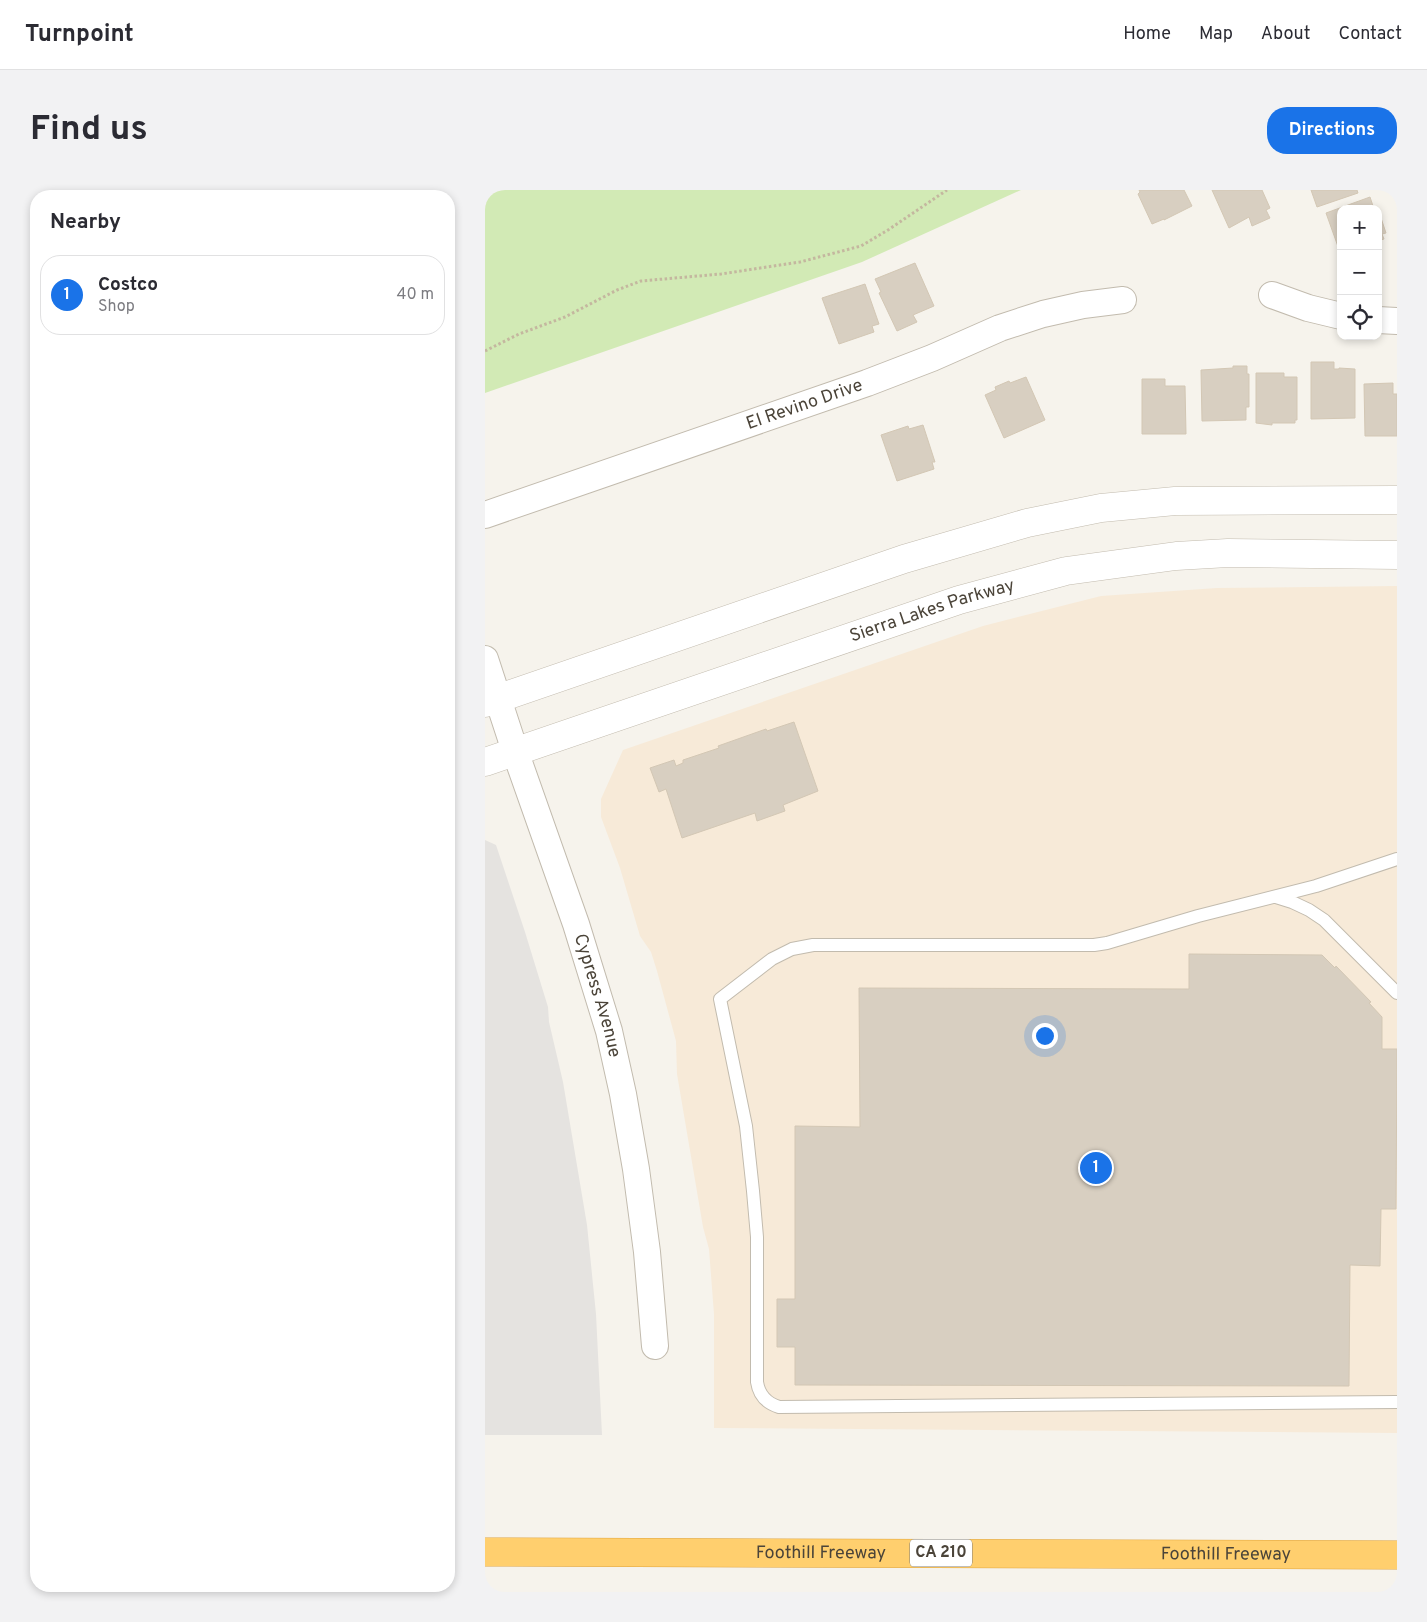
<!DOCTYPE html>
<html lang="en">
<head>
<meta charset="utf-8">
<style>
  :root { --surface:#fff; --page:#f2f2f3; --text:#2b2b33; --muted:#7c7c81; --line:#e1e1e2; --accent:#1a73e8 }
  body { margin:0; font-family:Overpass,sans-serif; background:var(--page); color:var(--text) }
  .controls { position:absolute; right:15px; top:15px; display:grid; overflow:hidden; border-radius:10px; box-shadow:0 2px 8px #0003 }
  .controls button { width:45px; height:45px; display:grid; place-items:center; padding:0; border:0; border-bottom:1px solid var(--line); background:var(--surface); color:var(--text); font:25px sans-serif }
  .you { position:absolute; left:559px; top:845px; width:18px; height:18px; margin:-12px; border:4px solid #fff; border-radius:50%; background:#1a73e8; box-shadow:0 0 0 8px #1a73e833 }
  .badge { display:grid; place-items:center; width:32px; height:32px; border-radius:50%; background:var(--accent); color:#fff; font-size:16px; font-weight:700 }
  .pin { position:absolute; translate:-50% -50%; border:2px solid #fff; box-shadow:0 1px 5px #0006 }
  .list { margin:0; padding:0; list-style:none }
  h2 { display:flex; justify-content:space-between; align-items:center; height:65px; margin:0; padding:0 20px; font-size:21px }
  h2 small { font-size:16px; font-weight:400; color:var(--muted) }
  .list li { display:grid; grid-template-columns:32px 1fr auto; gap:15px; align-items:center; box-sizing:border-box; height:80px; margin:0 10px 10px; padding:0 10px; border:1px solid var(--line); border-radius:20px }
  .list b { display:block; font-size:19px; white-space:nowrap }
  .list p { margin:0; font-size:16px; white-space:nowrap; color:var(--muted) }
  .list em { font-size:16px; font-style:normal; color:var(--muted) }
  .icon { flex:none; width:28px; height:28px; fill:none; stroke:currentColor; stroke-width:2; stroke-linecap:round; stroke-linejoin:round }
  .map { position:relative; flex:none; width:912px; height:1402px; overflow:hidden; border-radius:20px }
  header { display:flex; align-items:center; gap:30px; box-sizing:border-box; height:70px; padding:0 25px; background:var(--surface); border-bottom:1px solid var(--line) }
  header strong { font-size:24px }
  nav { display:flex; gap:28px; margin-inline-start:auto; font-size:18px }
  .intro { display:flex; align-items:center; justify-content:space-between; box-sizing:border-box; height:120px; padding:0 30px }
  h1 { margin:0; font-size:35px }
  .button { padding:12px 22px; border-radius:20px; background:var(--accent); color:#fff; font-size:18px; font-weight:700 }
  main { display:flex; gap:30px; padding:0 30px }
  aside { flex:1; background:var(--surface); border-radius:20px; box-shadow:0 2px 8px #0003 }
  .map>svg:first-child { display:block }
</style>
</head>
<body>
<header>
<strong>Turnpoint</strong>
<nav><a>Home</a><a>Map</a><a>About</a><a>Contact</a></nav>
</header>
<div class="intro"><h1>Find us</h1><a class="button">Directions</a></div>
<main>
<aside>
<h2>Nearby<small></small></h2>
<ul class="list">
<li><span class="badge">1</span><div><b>Costco</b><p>Shop</p></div><em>40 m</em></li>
</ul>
</aside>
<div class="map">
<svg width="912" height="1402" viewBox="0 0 912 1402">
  <rect width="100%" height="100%" fill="#f6f3ec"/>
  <path fill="#f7ead8" d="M 912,396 L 912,1243 L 229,1238 L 229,1124 L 224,1059 L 218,1037 L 192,884 L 191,851 L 172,781 L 166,762 L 155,746 L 135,678 L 116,627 L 116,609 L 138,560 L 498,436 L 616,406 L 732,398 Z"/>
  <path fill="#d2eab5" d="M 0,0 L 536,0 L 377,72 L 0,203 Z"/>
  <path fill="#e5e3e0" d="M 0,650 L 11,655 L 40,742 L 63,817 L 64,832 L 78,892 L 102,1035 L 111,1124 L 117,1245 L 0,1245 Z"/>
  <path fill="#d8cfc1" stroke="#d3c7b4" d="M 654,0 L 699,0 L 707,16 L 679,30 L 679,29 L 667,34 L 653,4 L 655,2 Z
    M 727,0 L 777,0 L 785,18 L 781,20 L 785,28 L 767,36 L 764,27 L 744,38 Z
    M 826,0 L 872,0 L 873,3 L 832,17 Z
    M 885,7 L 889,19 L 856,19 L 856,65 L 841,23 Z
    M 893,28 L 896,28 L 901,43 L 897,44 L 899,49 L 893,51 Z
    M 430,73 L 449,116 L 428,125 L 432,132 L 412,141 L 394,103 L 396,102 L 390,89 Z
    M 380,94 L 394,134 L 387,136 L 389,142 L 354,154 L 337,108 Z
    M 826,172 L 849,172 L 849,179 L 854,179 L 854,178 L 870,179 L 870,228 L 826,229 Z
    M 748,176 L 762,176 L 762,184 L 764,184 L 764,217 L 761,217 L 761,230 L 717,231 L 716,180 L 748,178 Z
    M 771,183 L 799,183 L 799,187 L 812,187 L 812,230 L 810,230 L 810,233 L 787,233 L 787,235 L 771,233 Z
    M 541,187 L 560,230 L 519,248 L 500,205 L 511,200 L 510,197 L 524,191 L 525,193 Z
    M 657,189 L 680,189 L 680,196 L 700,196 L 701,244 L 657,244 Z
    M 908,193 L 908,204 L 912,204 L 912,246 L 880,246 L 879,194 Z
    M 438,235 L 450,272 L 447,272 L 449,279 L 412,291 L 396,245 L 423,236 L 424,239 Z
    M 309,532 L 333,601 L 298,615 L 300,621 L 272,631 L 270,623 L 197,648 L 181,599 L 174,602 L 165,578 L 189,570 L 191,576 L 198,573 L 198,570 L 234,558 L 233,556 L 281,539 L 282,541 Z
    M 704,764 L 837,765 L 850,778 L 851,776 L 886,812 L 884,813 L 897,827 L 897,859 L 912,859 L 911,1019 L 896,1019 L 895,1076 L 865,1075 L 864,1196 L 310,1195 L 310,1157 L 292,1157 L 292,1109 L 310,1109 L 310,936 L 375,937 L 374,798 L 704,799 Z"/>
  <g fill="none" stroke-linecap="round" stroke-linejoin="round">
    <g stroke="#c2bbae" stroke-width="14">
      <path id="service" d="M 912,669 L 831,696 L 713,726 L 622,753 L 609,755 L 328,755 L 307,759 L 287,769 L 235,809 L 261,936 L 268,1001 L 272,1047 L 272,1192 C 274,1205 281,1213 294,1217 L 912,1212
        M 791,707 L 807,712 L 824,720 L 839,730 L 912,803"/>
    </g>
    <g stroke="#c2bbae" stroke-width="28">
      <g id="minor">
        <path d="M 787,105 L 823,118 L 856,126"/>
        <path d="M 893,130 L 912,131"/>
        <path id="s1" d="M 0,325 L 382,193 L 447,168 L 515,138 L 558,124 L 598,115 L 638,110"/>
        <path id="s2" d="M 0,469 L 30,561 L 91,734 L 124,841 L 138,904 L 151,979 L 162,1062 L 170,1156"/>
      </g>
    </g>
    <g stroke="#c2bbae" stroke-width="29">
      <g id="tertiary">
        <path d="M 0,513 L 419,369 L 542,333 L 616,318 L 690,311 L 912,310"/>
        <path id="s3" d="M 0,572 L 474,410 L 581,381 L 691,366 L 743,363 L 912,365"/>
      </g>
    </g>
    <g stroke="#e0a43c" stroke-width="29">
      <g id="motorway">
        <path id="s4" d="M 0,1362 L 912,1365"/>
      </g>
    </g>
    <path stroke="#c4b79f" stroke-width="3" stroke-dasharray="2.5 2.5" stroke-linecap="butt" d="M 0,161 L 34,144 L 80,127 L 132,100 L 156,91 L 236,84 L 315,72 L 376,56 L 403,40 L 462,0"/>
    <use href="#service" stroke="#fff" stroke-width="12"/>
    <use href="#minor" stroke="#fff" stroke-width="26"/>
    <use href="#tertiary" stroke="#fff" stroke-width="28"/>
    <use href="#motorway" stroke="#ffcf6e" stroke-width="28"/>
  </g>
  <g text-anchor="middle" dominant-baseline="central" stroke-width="5" stroke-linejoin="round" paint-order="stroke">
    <rect fill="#fff" stroke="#817c74" stroke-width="1" x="425" y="1349.5" width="62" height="27" rx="4"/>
    <g font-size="16" font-weight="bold" fill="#4b4439">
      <text x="456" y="1363">CA 210</text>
    </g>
    <g font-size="18" fill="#4b4439" stroke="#fff">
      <text stroke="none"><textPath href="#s1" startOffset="338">El Revino Drive</textPath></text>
      <text stroke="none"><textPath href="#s3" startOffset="472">Sierra Lakes Parkway</textPath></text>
      <text stroke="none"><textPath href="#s2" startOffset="355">Cypress Avenue</textPath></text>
      <text stroke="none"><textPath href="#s4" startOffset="336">Foothill Freeway</textPath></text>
      <text stroke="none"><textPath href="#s4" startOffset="741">Foothill Freeway</textPath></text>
    </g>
  </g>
</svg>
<div class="controls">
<button>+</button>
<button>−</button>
<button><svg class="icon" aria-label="locate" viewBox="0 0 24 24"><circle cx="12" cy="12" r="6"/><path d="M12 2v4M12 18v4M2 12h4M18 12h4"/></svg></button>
</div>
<div class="you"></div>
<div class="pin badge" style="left:611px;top:978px">1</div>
</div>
</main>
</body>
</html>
